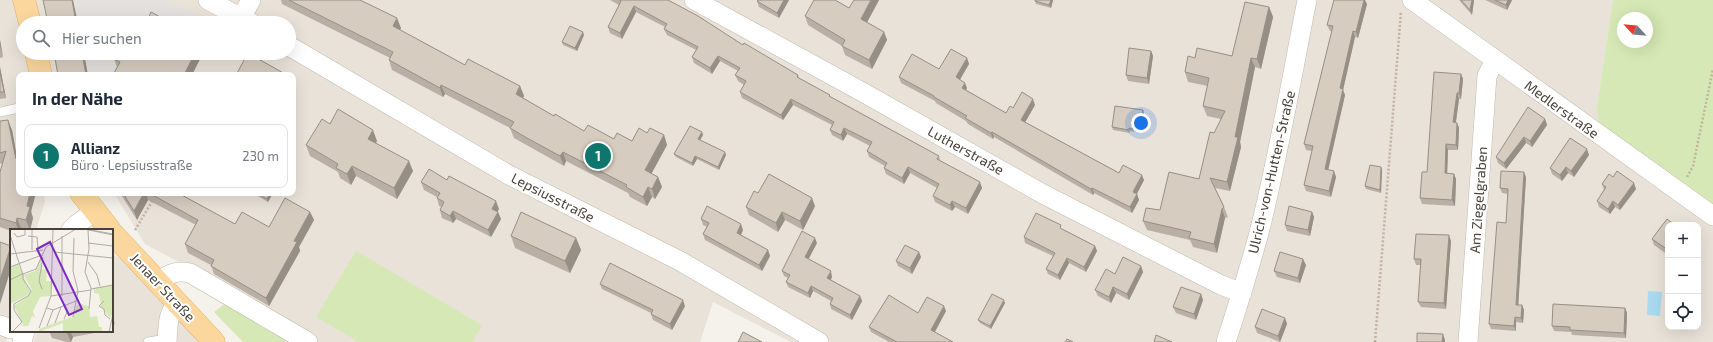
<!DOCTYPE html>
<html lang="de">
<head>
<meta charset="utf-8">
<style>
  :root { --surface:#fff; --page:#f6f6f7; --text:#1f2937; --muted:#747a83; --line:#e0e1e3; --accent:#0f766e }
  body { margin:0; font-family:"Exo 2",sans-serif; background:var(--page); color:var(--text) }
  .controls { position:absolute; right:12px; bottom:12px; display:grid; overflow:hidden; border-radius:8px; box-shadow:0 4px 16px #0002 }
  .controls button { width:36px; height:36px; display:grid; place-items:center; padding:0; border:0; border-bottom:1px solid var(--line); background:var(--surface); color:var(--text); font:20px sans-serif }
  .compass { position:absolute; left:1617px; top:12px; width:36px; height:36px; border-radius:50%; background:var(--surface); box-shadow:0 4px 16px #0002; rotate:296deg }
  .you { position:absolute; left:1141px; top:123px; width:14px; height:14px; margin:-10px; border:3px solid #fff; border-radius:50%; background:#1a73e8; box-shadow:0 0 0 6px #1a73e833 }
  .badge { display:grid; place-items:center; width:26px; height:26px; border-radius:50%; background:var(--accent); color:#fff; font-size:13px; font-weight:700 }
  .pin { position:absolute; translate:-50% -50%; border:2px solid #fff; box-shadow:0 1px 4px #0006 }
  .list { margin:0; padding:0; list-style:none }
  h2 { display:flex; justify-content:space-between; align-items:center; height:52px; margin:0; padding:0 16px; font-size:17px }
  h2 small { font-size:13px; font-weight:400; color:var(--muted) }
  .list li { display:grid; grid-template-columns:26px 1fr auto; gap:12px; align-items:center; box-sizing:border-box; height:64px; margin:0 8px 8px; padding:0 8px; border:1px solid var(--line); border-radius:8px }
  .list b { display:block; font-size:15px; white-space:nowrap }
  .list p { margin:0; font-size:13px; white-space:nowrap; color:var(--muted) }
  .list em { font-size:13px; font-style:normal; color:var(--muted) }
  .icon { flex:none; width:22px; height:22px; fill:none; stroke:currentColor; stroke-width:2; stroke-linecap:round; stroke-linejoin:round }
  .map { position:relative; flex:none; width:1713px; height:342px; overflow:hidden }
  .search { position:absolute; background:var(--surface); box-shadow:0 4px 16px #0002; left:16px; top:16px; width:280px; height:44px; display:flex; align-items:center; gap:10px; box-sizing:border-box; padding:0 14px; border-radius:22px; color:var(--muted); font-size:15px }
  .panel { position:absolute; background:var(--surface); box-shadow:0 4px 16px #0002; left:16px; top:72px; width:280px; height:124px; border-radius:8px }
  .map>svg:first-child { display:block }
</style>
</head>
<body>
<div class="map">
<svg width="1713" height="342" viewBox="0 0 1713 342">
  <rect width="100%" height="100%" fill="#f5f1eb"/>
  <path fill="#e9e2d9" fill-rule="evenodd" d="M 0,0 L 1613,0 L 1597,107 L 1713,207 L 1713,342 L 791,342 L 713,302 L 700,342 L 316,342 L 192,269 L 145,244 L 114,193 L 293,193 L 293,75 L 19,75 L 19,193 L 44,193 L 45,202 L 36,230 L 11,230 L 11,323 L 6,342 L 0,342 ZM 23,23 L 289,23 L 289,53 L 23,53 ZM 1668,225 L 1698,225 L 1698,327 L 1668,327 Z
    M 112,254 L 125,261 L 158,295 L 198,342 L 33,342 L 37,331 L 112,331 Z"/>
  <path fill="#d6e8b5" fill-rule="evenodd" d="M 1613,0 L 1713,0 L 1713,207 L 1600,130 L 1597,107 ZM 1623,18 L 1647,18 L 1647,42 L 1623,42 Z
    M 356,251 L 482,325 L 472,342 L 359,342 L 316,317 Z
    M 226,303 L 290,342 L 243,342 L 214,312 Z"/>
  <path fill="#e4e1df" d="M 73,0 L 167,0 L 210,23 L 78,23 Z
    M 84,53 L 125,53 L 121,75 L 89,75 Z"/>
  <path fill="#a9daf0" d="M 1648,291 L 1662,292 L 1660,316 L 1647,315 Z"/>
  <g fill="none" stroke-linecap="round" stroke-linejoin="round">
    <g stroke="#c1b8ad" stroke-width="10">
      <path id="lane" d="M 0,112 L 19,108
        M 148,342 L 167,339"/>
    </g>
    <g stroke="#c1b8ad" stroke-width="20">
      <path id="street" d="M 208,0 L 251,23
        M 694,0 L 857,89 L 1043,194 L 1221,285 L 1242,293
        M 1412,0 L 1713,216
        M 241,18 L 251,0
        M 289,46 L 509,175 L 680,261 L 819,342
        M 71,230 L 77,224 L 94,212
        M 157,281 C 170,274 175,270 190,273 L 308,342
        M 0,325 L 11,329
        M 22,342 L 25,331
        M 167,342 C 168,328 167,312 178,303
        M 1226,342 C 1238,305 1250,267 1260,229 C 1279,153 1292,76 1307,0
        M 1468,342 L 1487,76 L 1495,60"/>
    </g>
    <g stroke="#e2b36c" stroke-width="23">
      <path id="primary" d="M 24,0 L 30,23
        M 36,53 L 41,75
        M 81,193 L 110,230
        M 112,233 L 214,342"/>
    </g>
    <path stroke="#c2b29f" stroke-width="2.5" stroke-dasharray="2 2" stroke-linecap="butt" d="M 1687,177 L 1693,166 L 1713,69
      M 135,230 L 153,200
      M 1375,342 L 1401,11"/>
    <use href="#lane" stroke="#fff" stroke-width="9"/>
    <use href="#street" stroke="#fff" stroke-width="19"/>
    <use href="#primary" stroke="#fcd79d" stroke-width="22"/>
  </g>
  <path fill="#b9afa5" d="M 281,0 L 360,0 L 401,28 L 400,30 L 465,65 L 520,86 L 524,96 L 523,98 L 554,116 L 584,131 L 614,139 L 632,141 L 647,133 L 664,135 L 667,145 L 651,174 L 658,177 L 662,187 L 655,199 L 652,197 L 647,206 L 630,197 L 628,193 L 566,161 L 564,166 L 514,138 L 510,128 L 445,94 L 443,97 L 392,70 L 389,60 L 390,58 L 282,4 Z
    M 610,0 L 668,0 L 743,45 L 798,75 L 799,78 L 831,97 L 939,156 L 940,161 L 982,188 L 968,214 L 955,207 L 952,211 L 935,202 L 933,196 L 937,188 L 910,173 L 904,184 L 886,174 L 884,168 L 885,166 L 869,157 L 867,151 L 870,146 L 847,134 L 843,141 L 832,135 L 830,130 L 832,125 L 793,105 L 783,120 L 742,98 L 740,92 L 744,85 L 738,81 L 735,75 L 738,71 L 720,61 L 712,74 L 694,63 L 692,57 L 696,50 L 667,35 L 664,29 L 665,27 L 636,12 L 622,39 L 610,33 L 608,27 L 619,5 Z
    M 758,0 L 789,0 L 779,18 L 759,7 L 757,1 Z
    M 879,0 L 867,22 L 884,32 L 887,40 L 872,69 L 845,55 L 842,46 L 808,25 L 805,16 L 849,8 Z
    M 1035,0 L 1053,0 L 1051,8 L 1036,4 L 1035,1 Z
    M 1459,0 L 1474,0 L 1472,15 Z
    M 1485,0 L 1512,0 L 1507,10 Z
    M 1367,4 L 1358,38 L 1355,37 L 1343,90 L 1345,95 L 1328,170 L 1336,177 L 1331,197 L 1306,191 L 1304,185 L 1312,151 L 1306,150 L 1304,144 L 1332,31 L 1330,31 L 1327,25 Z
    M 1269,7 L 1273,17 L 1261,69 L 1255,67 L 1240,142 L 1241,147 L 1230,191 L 1215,188 L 1224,207 L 1228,217 L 1225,218 L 1217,253 L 1193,247 L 1190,240 L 1147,230 L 1143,221 L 1160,210 L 1199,179 L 1214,133 L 1221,119 L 1207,116 L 1203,106 L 1208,86 L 1188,82 L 1185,72 L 1195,58 L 1232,56 Z
    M 584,35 L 577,51 L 563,45 L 562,42 Z
    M 0,40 L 3,57 L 0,58 Z
    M 1151,51 L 1153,56 L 1149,84 L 1128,81 L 1126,75 Z
    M 117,53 L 203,53 L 192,75 L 113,75 L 117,67 L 114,59 Z
    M 967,58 L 969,64 L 960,79 L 967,88 L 966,90 L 1006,113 L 1013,108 L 1035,105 L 1025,122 L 1119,173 L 1144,180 L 1137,194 L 1139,200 L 1132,213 L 1094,193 L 1093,195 L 994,137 L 993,139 L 968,124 L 966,121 L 936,103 L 935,101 L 901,83 L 899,77 L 939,69 Z
    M 0,67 L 6,98 L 0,99 Z
    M 1461,74 L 1463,79 L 1461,99 L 1459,99 L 1456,122 L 1457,123 L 1459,128 L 1458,150 L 1448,150 L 1447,173 L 1454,174 L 1456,179 L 1455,206 L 1422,204 L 1420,198 L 1427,172 Z
    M 1144,113 L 1141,129 L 1134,128 L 1134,132 L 1130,131 L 1130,133 L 1113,130 L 1112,127 Z
    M 1545,119 L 1547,125 L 1532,147 L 1526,143 L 1506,169 L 1498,163 L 1496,157 Z
    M 0,121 L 12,130 L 17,159 L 33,218 L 30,230 L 21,228 L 20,230 L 11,230 L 11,231 L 0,227 L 0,172 L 3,163 L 0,164 Z
    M 330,124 L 377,141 L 376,143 L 413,171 L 397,199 L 356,176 L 351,185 L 340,178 L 338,172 L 310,156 L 306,145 Z
    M 702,132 L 703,135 L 700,140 L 726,155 L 719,170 L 697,159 L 693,166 L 676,157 L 674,154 Z
    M 1589,155 L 1574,177 L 1568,173 L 1562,181 L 1552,174 L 1550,168 Z
    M 1381,167 L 1382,170 L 1381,193 L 1366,189 L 1365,186 Z
    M 1526,177 L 1518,305 L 1522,305 L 1524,310 L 1523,323 L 1516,322 L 1516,331 L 1491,329 L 1489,324 L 1506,223 L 1508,194 L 1502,193 L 1500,188 Z
    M 1613,177 L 1636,189 L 1620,210 L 1615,207 L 1610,214 L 1599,207 L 1597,201 L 1604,190 L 1602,184 Z
    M 421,182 L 499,209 L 497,211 L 501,219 L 491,237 L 456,219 L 453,223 L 442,218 L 440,210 L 442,207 L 439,206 L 437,198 L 437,197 L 424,190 Z
    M 120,193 L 178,193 L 235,224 L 269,227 L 310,212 L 314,220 L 299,247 L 300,251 L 269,306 L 214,274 L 211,265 L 188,253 L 185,244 L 196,225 L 148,200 L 137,220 Z
    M 255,193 L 273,193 L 268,202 L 256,195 Z
    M 758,193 L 815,206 L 803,230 L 785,220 L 778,232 L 749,215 L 746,207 Z
    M 1312,212 L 1314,217 L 1310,236 L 1287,231 L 1285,225 Z
    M 701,219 L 743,230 L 741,235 L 768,250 L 770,256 L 762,271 L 705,240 L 703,234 L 707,227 L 703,225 Z
    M 1668,225 L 1668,255 L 1654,245 L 1652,239 Z
    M 1062,229 L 1095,246 L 1097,251 L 1086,272 L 1069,263 L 1060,280 L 1048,274 L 1046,269 L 1053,256 L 1025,243 L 1024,237 Z
    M 511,236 L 576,238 L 581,250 L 570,273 L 515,248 Z
    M 1451,241 L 1446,309 L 1421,307 L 1418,302 L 1421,265 L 1416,265 L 1414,259 Z
    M 817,243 L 808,259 L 832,277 L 831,280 L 860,296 L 862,301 L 852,320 L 831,309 L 830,304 L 831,301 L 813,291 L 810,298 L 788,287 L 786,282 L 788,278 L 784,276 L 782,271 Z
    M 921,257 L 912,274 L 898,266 L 896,261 Z
    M 1306,265 L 1300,283 L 1277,277 L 1274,271 Z
    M 1141,266 L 1143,272 L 1129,300 L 1116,293 L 1111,303 L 1098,296 L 1095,290 L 1115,274 Z
    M 600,284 L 685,306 L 672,330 L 653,320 L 651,314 L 651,313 L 602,289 Z
    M 1201,294 L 1203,300 L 1196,320 L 1176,313 L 1173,307 Z
    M 1005,303 L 991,329 L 980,323 L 978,320 Z
    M 1625,308 L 1627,313 L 1626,338 L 1572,335 L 1571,332 L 1554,331 L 1552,326 Z
    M 946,311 L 935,332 L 953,342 L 889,342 L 871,332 L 869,327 L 918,313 Z
    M 112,316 L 115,324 L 112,325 L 113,329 L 112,330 Z
    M 1285,318 L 1287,324 L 1280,342 L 1257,333 L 1255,327 Z
    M 49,331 L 105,331 L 73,337 L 71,342 L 67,342 L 52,338 Z"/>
  <path fill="#968f86" d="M 72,0 L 73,0 L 78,23 L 76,23 Z
    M 784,0 L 789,0 L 779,18 L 777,13 Z
    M 871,0 L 879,0 L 864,28 L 861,19 Z
    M 1051,0 L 1053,0 L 1051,8 L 1049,5 Z
    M 1364,0 L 1365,0 L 1367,4 L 1358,38 L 1356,32 Z
    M 1472,0 L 1474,0 L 1472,15 L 1470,10 Z
    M 1508,0 L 1512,0 L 1507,10 L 1506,5 Z
    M 634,6 L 636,12 L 622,39 L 620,33 Z
    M 1269,7 L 1273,17 L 1261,69 L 1257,59 Z
    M 397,18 L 401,28 L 397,36 L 393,26 Z
    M 1353,31 L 1355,37 L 1343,90 L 1345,95 L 1327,175 L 1325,169 L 1340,88 Z
    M 583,32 L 584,35 L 577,51 L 575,48 Z
    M 884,32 L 887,40 L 872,69 L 869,60 Z
    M 0,40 L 3,57 L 0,46 Z
    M 1151,51 L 1153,56 L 1149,84 L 1147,78 Z
    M 82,53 L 84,53 L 88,75 L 86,75 Z
    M 195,53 L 203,53 L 192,75 L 184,75 Z
    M 718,56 L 720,61 L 712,74 L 710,68 Z
    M 967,58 L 969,64 L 958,83 L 956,77 Z
    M 1251,58 L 1255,67 L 1240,142 L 1241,147 L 1230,191 L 1227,182 L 1235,137 Z
    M 0,67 L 6,98 L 4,92 L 0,72 Z
    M 1461,74 L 1463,79 L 1461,99 L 1459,93 Z
    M 965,83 L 967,88 L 964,94 L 962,88 Z
    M 441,85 L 445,94 L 443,97 L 440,88 Z
    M 520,86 L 524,96 L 520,104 L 516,94 Z
    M 1457,93 L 1459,99 L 1455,128 L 1453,122 Z
    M 791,99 L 793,105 L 783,120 L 781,115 Z
    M 1033,99 L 1035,105 L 1023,126 L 1021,120 Z
    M 1143,110 L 1144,113 L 1141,129 L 1140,126 Z
    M 1545,119 L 1547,125 L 1532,147 L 1530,141 Z
    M 8,120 L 12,130 L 19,168 L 16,159 Z
    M 1457,123 L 1459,128 L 1458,150 L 1456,145 Z
    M 844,128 L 847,134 L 843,141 L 841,135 Z
    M 373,130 L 377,141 L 372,149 L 368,139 Z
    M 702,132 L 703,135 L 699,142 L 698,139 Z
    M 992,132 L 994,137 L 993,139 L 991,133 Z
    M 664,135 L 667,145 L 648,180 L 645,170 Z
    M 1524,137 L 1526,143 L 1506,169 L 1504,163 Z
    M 1446,144 L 1448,150 L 1447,179 L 1445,173 Z
    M 1587,149 L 1589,155 L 1574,177 L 1571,171 Z
    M 563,152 L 566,161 L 564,166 L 560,156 Z
    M 725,152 L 726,155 L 719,170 L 718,167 Z
    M 695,156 L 697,159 L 693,166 L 692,163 Z
    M 409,161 L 413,171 L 397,199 L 394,188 Z
    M 352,166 L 356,176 L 351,185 L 347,174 Z
    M 908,167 L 910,173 L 904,184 L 902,178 Z
    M 1381,167 L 1382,170 L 1381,193 L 1380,190 Z
    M 1566,167 L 1568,173 L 1562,181 L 1560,175 Z
    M 1334,171 L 1336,177 L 1331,197 L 1329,191 Z
    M 1524,172 L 1526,177 L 1518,310 L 1516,305 Z
    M 1454,174 L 1456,179 L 1455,206 L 1452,200 Z
    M 1142,175 L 1144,180 L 1135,197 L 1133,192 Z
    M 658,177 L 662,187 L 655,199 L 652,189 Z
    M 980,182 L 982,188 L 968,214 L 966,208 Z
    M 1634,183 L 1636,189 L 1620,210 L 1618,205 Z
    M 648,187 L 652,197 L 647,206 L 643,197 Z
    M 1092,188 L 1094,193 L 1093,195 L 1091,189 Z
    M 30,193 L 36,193 L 31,212 L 33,218 L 30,230 L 26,220 L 27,206 Z
    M 144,193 L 146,193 L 148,200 L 137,220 L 134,211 Z
    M 270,193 L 273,193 L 268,202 L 267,199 Z
    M 1137,194 L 1139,200 L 1132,213 L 1130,207 Z
    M 812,198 L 815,206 L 803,230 L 800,221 Z
    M 496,201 L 499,209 L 495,216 L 492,209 Z
    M 952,201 L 955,207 L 952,211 L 950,205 Z
    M 1613,201 L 1615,207 L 1610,214 L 1608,209 Z
    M 1222,209 L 1225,218 L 1217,253 L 1214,244 Z
    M 453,211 L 456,219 L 453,223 L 450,216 Z
    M 310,212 L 314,220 L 299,247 L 300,251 L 269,306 L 266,298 L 294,241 Z
    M 498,212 L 501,219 L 491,237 L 488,230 Z
    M 782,212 L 785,220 L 778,232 L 776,223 Z
    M 1312,212 L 1314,217 L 1310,236 L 1308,230 Z
    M 17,218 L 21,228 L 20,230 L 18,230 L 16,223 Z
    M 741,224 L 743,230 L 739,239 L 737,233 Z
    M 1449,235 L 1451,241 L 1446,309 L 1444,303 Z
    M 576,238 L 581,250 L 570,273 L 565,261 Z
    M 815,238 L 817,243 L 807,262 L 805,257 Z
    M 11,246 L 11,269 L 0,304 L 0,280 Z
    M 1095,246 L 1097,251 L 1086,272 L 1084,267 Z
    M 768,250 L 770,256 L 762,271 L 759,265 Z
    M 919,252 L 921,257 L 912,274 L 910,268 Z
    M 1067,258 L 1069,263 L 1060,280 L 1058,275 Z
    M 1303,259 L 1306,265 L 1300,283 L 1298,278 Z
    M 1141,266 L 1143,272 L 1129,300 L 1127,294 Z
    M 831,271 L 832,277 L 829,283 L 827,278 Z
    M 811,286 L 813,291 L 810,298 L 808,293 Z
    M 1113,287 L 1116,293 L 1111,303 L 1109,297 Z
    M 1201,294 L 1203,300 L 1196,320 L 1194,314 Z
    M 860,296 L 862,301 L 852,320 L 850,315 Z
    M 683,300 L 685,306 L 672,330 L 670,324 Z
    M 1004,300 L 1005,303 L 991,329 L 990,326 Z
    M 1522,305 L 1524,310 L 1523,323 L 1521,318 Z
    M 944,306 L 946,311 L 933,335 L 931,330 Z
    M 1625,308 L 1627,313 L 1626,338 L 1624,333 Z
    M 1515,317 L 1516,322 L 1516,331 L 1514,326 Z
    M 1285,318 L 1287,324 L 1280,342 L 1278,336 Z
    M 68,331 L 70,331 L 73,337 L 71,342 L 67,333 Z
    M 1443,334 L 1445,340 L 1445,342 L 1442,342 Z"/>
  <path fill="#d7ccc0" stroke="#968f86" d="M 43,0 L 72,0 L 76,23 L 48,23 Z
    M 289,0 L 360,0 L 397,18 L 393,26 L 465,65 L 468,59 L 520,86 L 516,94 L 554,116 L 555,114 L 584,131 L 588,125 L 614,139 L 617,133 L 632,141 L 639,128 L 647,133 L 650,128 L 664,135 L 645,170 L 658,177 L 652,189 L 648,187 L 643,197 L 626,187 L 627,185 L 563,152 L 560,156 L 527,138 L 510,128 L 514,122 L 441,85 L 440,88 L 389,60 L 393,52 Z
    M 620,0 L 668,0 L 698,16 L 743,45 L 744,43 L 798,75 L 797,77 L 830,95 L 829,96 L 939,156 L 937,159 L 980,182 L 966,208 L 952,201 L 950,205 L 933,196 L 939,184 L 908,167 L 902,178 L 884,168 L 887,163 L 867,151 L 872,142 L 844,128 L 841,135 L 830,130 L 834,122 L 791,99 L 781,115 L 740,92 L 746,81 L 735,75 L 740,68 L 718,56 L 710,68 L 692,57 L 698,47 L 664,29 L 667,24 L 634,6 L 620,33 L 608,27 L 621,1 Z
    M 758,0 L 784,0 L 777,13 L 757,1 Z
    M 814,0 L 835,0 L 849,8 L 854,0 L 871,0 L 861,19 L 884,32 L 869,60 L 842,46 L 845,40 L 805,16 Z
    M 1035,0 L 1051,0 L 1049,5 L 1035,1 Z
    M 1334,0 L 1364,0 L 1356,32 L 1353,31 L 1340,88 L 1343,89 L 1325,169 L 1334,171 L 1329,191 L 1304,185 L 1313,146 L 1304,144 L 1333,26 L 1327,25 Z
    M 1461,0 L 1472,0 L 1470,10 Z
    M 1495,0 L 1508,0 L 1506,5 Z
    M 1245,2 L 1269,7 L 1257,59 L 1251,58 L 1235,137 L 1238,137 L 1227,182 L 1210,178 L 1224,207 L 1222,209 L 1214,244 L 1189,238 L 1191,232 L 1143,221 L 1146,208 L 1160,210 L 1169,172 L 1199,179 L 1210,132 L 1214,133 L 1225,111 L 1203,106 L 1209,78 L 1185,72 L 1188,56 L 1195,58 L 1197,48 L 1232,56 Z
    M 151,12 L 171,23 L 146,23 Z
    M 570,26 L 583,32 L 575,48 L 562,42 Z
    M 1129,48 L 1151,51 L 1147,78 L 1126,75 Z
    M 951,49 L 967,58 L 956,77 L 965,83 L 962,88 L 1006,113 L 1010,106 L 1013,108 L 1022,92 L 1033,99 L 1021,120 L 1119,173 L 1123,165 L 1142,175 L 1133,192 L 1137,194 L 1130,207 L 1092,188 L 1091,189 L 992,132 L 991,133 L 965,118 L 967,116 L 934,97 L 934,96 L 899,77 L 912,54 L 939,69 Z
    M 54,53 L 82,53 L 86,75 L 58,75 Z
    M 117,53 L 195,53 L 184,75 L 113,75 L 120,62 L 114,59 Z
    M 248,53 L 285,74 L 284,75 L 236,75 Z
    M 0,72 L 4,92 L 0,92 Z
    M 1434,72 L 1461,74 L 1459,93 L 1457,93 L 1453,122 L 1457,123 L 1456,145 L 1446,144 L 1445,173 L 1454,174 L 1452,200 L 1420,198 L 1422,172 L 1427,172 Z
    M 1115,106 L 1143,110 L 1140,126 L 1133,125 L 1133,129 L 1129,128 L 1129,130 L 1112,127 Z
    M 1528,107 L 1545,119 L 1530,141 L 1524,137 L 1504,163 L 1496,157 Z
    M 338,109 L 373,130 L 368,139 L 409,161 L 394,188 L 352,166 L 347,174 L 336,168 L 338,164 L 306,145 L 322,119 L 330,124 Z
    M 8,120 L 16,159 L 19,160 L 19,193 L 30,193 L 27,206 L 30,207 L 26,220 L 17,218 L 16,223 L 0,218 L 0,172 L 6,151 L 0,153 L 0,121 Z
    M 690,126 L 702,132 L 698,139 L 725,152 L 718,167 L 695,156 L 692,163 L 674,154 Z
    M 1570,138 L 1587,149 L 1571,171 L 1566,167 L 1560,175 L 1550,168 Z
    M 1370,165 L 1381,167 L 1380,190 L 1365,186 Z
    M 429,169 L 447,180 L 449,176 L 496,201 L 492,209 L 498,212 L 488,230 L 453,211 L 450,216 L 440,210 L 444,202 L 437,198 L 440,193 L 421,182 Z
    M 1501,171 L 1524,172 L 1516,305 L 1522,305 L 1521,318 L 1515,317 L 1514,326 L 1489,324 L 1497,222 L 1506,223 L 1508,189 L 1500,188 Z
    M 1617,171 L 1634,183 L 1618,205 L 1613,201 L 1608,209 L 1597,201 L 1606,187 L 1602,184 L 1609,174 L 1613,177 Z
    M 769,174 L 812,198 L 800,221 L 782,212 L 776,223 L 746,207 L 754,191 L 758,193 Z
    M 123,193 L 144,193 L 134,211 Z
    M 149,193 L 178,193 L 235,224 L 242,212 L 269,227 L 285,198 L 310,212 L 294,241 L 297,242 L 266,298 L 211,266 L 214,260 L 185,244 L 198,220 Z
    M 257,193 L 270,193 L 267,199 Z
    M 707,206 L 741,224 L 737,233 L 768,250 L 759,265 L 703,234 L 709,223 L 701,219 Z
    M 1289,206 L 1312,212 L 1308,230 L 1285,225 Z
    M 521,212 L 576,238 L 565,261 L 511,236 Z
    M 1036,213 L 1061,225 L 1060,228 L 1095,246 L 1084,267 L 1067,258 L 1058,275 L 1046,269 L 1055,253 L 1024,237 Z
    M 1667,219 L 1675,225 L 1668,225 L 1668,250 L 1652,239 Z
    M 802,231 L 815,238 L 805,257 L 831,271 L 827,278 L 860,296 L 850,315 L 830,304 L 833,298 L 811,286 L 808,293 L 786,282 L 790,275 L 782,271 Z
    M 1416,234 L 1449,235 L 1444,303 L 1418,302 L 1421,259 L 1414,259 Z
    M 0,242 L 11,246 L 0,280 Z
    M 905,245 L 919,252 L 910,268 L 896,261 Z
    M 1280,252 L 1303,259 L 1298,278 L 1274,271 Z
    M 1123,257 L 1141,266 L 1127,294 L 1113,287 L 1109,297 L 1095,290 L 1106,269 L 1115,274 Z
    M 610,263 L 683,300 L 670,324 L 651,314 L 653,310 L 600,284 Z
    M 1181,287 L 1201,294 L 1194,314 L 1173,307 Z
    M 992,294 L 1004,300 L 990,326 L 978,320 Z
    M 889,295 L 918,313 L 927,297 L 944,306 L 931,330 L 953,342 L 897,342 L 869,327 Z
    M 1553,304 L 1625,308 L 1624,333 L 1570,330 L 1570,327 L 1552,326 Z
    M 1262,309 L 1285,318 L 1278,336 L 1255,327 Z
    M 60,331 L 68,331 L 67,333 Z
    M 743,332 L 762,342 L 738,342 Z
    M 1417,333 L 1443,334 L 1442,342 L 1417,342 Z
    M 1156,335 L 1172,342 L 1154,342 Z
    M 1067,339 L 1073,342 L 1065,342 Z"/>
  <g text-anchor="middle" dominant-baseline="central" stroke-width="4" stroke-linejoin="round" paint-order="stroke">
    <g font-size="14" fill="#494139" stroke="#fff">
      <text transform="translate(1562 109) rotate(36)">Medlerstraße</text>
      <text transform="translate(966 150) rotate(29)">Lutherstraße</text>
      <text transform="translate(1271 172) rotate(-77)">Ulrich-von-Hutten-Straße</text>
      <text transform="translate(553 197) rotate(27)">Lepsiusstraße</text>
      <text transform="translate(1478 200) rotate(-86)">Am Ziegelgraben</text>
      <text transform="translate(163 287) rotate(47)">Jenaer Straße</text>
    </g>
  </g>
  <g transform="translate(10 229)">
    <rect width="103" height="103" fill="#f5f1eb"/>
    <path d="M 32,27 L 31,40 L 37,41 L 36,52 L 42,52 L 40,67 L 30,68 L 23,82 L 25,89 L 22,87 L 18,97 L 11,97 L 18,91 L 13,95 L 4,77 L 16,69 L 22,61 L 14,46 L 25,42 ZM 8,35 L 20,62 L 16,67 L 0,75 L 0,38 ZM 103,56 L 103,84 L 100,89 L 91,77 L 89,65 L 84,64 L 84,59 ZM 71,75 L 79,77 L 80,88 L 87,87 L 89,98 L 92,98 L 92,103 L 53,103 L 53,94 L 29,103 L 29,100 L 64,87 L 66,77 Z" fill="#d6e8b5"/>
    <path fill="none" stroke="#b0aba4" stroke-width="1" d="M 22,0 L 22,21M 74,0 L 103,6M 78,1 L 79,20 L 75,43 L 81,59 L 79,80M 81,1 L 103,5M 4,4 L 7,8 L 15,6 L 15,0M 0,6 L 13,46M 18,7 L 27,8 L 28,21M 78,14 L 103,17M 44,23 L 103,29M 0,25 L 33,21M 78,33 L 87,46 L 90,57M 0,38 L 32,26M 0,51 L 12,45M 32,60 L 29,52 L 33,28M 81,60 L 103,56M 41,67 L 81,61M 52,67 L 52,7M 94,72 L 89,77 L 94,80 L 95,86 L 100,90M 37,79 L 43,81 L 66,72M 63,88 L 68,62 L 63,42 L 64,9M 54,90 L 57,83 L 54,77M 45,94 L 51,78M 37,97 L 43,81M 29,99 L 41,67 L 43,0M 2,103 L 12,93 L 4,81 L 4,75 L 18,67 L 21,62 L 13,50 L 13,45 L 26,40 L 36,18 L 66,0M 99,103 L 103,85"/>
    <path fill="#7b2cbf" fill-opacity="0.15" stroke="#7b2cbf" stroke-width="2" d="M 40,13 L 72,80 L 59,86 L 27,20 Z"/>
    <rect width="103" height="103" fill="none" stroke="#494139" stroke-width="2"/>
  </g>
</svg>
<div class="controls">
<button>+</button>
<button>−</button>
<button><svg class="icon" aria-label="locate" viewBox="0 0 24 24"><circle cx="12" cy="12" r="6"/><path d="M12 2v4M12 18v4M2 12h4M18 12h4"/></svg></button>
</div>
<svg class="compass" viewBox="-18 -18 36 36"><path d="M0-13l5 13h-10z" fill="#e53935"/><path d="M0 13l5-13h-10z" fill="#747a83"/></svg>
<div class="you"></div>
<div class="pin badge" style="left:598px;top:156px">1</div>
<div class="search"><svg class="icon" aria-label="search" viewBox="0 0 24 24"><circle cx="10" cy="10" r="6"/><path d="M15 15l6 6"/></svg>Hier suchen</div>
<section class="panel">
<h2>In der Nähe<small></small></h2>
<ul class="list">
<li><span class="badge">1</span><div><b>Allianz</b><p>Büro · Lepsiusstraße</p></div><em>230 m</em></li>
</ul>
</section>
</div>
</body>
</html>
